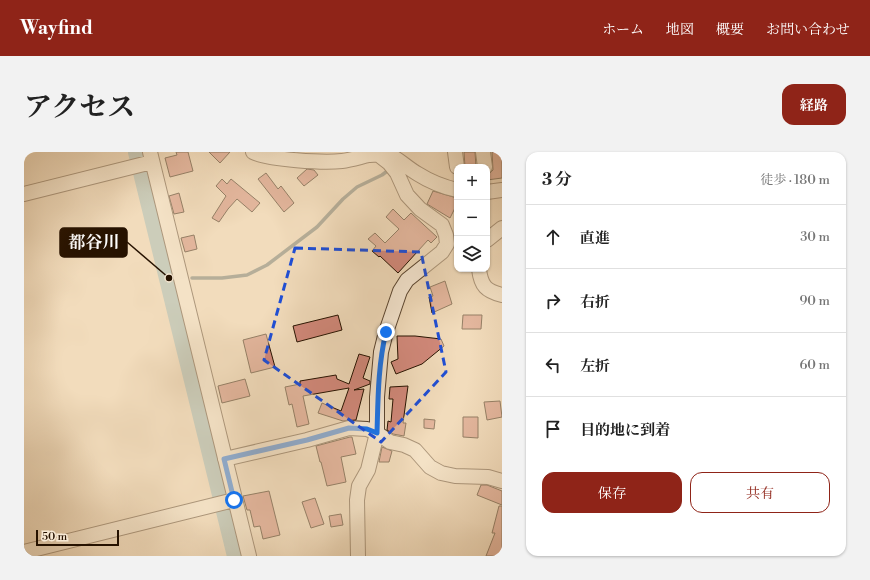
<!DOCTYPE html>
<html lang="ja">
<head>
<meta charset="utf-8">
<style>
  :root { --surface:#fff; --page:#f2f2f2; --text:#222; --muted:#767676; --line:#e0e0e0; --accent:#8f2418 }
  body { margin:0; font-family:"Libre Bodoni","Noto Serif JP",serif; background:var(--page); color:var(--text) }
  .controls { position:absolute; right:12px; top:12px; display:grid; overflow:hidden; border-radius:8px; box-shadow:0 1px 3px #0004 }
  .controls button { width:36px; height:36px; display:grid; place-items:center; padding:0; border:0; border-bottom:1px solid var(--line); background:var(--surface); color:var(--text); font:20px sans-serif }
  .scale { position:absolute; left:12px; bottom:10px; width:83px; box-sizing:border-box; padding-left:4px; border:2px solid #261200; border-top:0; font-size:11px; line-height:14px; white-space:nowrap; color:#261200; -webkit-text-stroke:3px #f7e8d3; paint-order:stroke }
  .stop { position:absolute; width:12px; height:12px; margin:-9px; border:3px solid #1a73e8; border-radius:50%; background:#fff }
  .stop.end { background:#1a73e8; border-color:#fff; box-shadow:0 1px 4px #0008 }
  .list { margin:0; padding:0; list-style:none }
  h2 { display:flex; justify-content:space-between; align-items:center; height:52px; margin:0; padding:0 16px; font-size:17px }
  h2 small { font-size:13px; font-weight:400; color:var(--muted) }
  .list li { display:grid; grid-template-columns:26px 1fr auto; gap:12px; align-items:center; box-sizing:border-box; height:64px; padding:0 16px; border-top:1px solid var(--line) }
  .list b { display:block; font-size:15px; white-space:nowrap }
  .list em { font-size:13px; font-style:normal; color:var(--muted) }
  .actions { display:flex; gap:8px; padding:12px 16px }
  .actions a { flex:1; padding:9px 0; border:1px solid var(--accent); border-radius:12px; text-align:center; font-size:14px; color:var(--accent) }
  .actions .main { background:var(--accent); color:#fff }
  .icon { flex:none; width:22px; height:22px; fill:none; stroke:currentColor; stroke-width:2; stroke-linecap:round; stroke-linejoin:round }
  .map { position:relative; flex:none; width:478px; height:404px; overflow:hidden; border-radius:12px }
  header { display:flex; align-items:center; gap:24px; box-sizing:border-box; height:56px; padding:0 20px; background:var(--accent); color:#fff }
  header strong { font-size:19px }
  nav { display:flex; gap:22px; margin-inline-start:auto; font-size:14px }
  .intro { display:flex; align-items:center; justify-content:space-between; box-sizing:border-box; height:96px; padding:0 24px }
  h1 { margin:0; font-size:28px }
  .button { padding:10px 18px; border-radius:12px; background:var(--accent); color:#fff; font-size:14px; font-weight:700 }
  main { display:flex; gap:24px; padding:0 24px }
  aside { flex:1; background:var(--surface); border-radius:12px; box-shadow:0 1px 3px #0004 }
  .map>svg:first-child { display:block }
</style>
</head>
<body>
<header>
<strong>Wayfind</strong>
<nav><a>ホーム</a><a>地図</a><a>概要</a><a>お問い合わせ</a></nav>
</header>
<div class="intro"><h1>アクセス</h1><a class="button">経路</a></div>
<main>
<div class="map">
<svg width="478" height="404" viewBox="0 0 478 404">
  <rect width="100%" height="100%" fill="#f2dcbc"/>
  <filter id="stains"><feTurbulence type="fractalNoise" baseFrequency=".005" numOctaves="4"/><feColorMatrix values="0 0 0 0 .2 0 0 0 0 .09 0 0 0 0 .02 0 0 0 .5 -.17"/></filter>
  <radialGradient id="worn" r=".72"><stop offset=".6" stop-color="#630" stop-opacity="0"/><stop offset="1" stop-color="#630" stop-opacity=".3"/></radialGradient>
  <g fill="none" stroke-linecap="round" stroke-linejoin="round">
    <path stroke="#6d776f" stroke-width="3.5" d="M 168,126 L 198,126 L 223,123 L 243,113 L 293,75 L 319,47 L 333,35 L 358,23 L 366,17"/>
    <path stroke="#9dbab9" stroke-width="20" d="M 114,0 L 213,404"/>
  </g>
  <path fill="#d2897b" stroke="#261200" d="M 152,0 L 164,0 L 169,19 L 146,25 L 141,6 L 153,3 Z
    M 185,0 L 206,0 L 196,11 Z
    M 440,0 L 451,0 L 452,15 L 441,15 Z
    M 468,0 L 478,0 L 478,26 L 463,28 L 463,23 L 466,21 L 469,18 Z
    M 283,17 L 290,18 L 294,23 L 280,34 L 273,26 Z
    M 242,21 L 254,37 L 257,34 L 270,51 L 260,60 L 234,27 Z
    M 198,27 L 203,32 L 207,27 L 236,51 L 228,60 L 213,47 L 204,57 L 195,70 L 188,66 L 202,44 L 192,34 Z
    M 409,39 L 433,46 L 433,52 L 426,66 L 403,52 Z
    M 155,41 L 160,60 L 150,62 L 145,44 Z
    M 369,57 L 380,68 L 387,61 L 413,85 L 407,91 L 404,88 L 374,121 L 356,104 L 355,105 L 348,99 L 352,94 L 344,87 L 351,81 L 361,91 L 375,77 L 362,65 Z
    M 170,83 L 173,97 L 161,100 L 157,86 Z
    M 421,129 L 428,152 L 408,161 L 405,145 L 409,144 L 406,135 Z
    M 314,163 L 318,178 L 273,190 L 269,174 Z
    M 439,163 L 458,163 L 457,177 L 438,177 Z
    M 242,182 L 251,215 L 227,221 L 219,188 Z
    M 373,184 L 391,184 L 417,187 L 420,194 L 398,212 L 372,222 L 367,210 L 374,207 Z
    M 335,202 L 346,205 L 339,226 L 346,229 L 346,232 L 330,238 L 340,237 L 332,268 L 319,269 L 294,261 L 298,251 L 317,259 L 325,236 L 279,244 L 285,272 L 273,275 L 268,252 L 265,253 L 261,235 L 276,232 L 276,229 L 312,223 L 313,227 L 325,232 Z
    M 221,227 L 226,244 L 198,251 L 194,234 Z
    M 384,234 L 379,271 L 382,271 L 380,284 L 369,282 L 363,278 L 364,269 L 367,270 L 369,247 L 365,247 L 366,235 Z
    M 476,249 L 478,265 L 463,268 L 460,250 Z
    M 439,265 L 454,265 L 454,286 L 439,285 Z
    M 400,267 L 411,268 L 410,277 L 400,276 Z
    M 326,285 L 328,285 L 332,302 L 317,305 L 322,330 L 303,334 L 297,310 L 296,310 L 292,294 Z
    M 358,295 L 368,299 L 365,310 L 355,310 Z
    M 457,333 L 463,333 L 478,339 L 478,353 L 453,343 Z
    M 245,339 L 256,383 L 239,387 L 236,374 L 230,375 L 226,358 L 223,358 L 219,344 Z
    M 291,346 L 300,372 L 287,376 L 278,350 Z
    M 475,354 L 478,354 L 478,404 L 462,404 L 471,381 L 468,381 Z
    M 317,362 L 319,373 L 307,375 L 305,364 Z"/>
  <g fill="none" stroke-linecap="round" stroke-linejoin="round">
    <g stroke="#59442f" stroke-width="16">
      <path id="minor" d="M 126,0 L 225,404
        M 229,0 C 245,8 300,11 318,9 C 327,8 336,5 345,3 C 352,2 356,4 362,1 C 374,6 383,16 394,22 C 405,29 420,35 433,38
        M 431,0 L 433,15
        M 459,0 L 461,15
        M 463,40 L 478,38
        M 0,42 L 128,10
        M 463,88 L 478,76
        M 455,117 C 457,134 462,139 478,143
        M 201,307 L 283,288 L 325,276 L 343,277 L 353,281 L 366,290 L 380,293 L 391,298 L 406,315 L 417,321 L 431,324 L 464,325 L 478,329
        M 0,400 L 210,348
        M 334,404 L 333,348 L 335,334 L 344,318 L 353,281 L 353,245 L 357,200 L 362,180 L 376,139 L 383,128 L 418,100 L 423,92 L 422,83 L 418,73 L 396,57 L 383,43 L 373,21 L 365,11 L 356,4"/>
    </g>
    <use href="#minor" stroke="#f7e8d3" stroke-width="14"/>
  </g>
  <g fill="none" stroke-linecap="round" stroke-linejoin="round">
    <path stroke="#1a73e8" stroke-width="5" d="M 210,348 L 200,307 L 283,288 L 325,276 L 343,277 L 353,281 C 354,247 354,213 362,180"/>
  </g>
  <path d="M0 0H478V404H0ZM 271,96 L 397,100 L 422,220 L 357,290 L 240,208 Z" fill="#f2dcbc" fill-opacity=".55" fill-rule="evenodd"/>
  <path fill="none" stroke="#1d4ed8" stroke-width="3" stroke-dasharray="8 5" stroke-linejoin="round" d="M 271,96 L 397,100 L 422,220 L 357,290 L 240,208 Z"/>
  <path fill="none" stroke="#261200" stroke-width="1.5" d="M145 126L103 90"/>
  <circle fill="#261200" stroke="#f7e8d3" stroke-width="1.5" cx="145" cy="126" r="4"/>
  <rect fill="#261200" stroke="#261200" stroke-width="1.5" x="36" y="76" width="67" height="29" rx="4"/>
  <g font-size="17" text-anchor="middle" font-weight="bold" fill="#fff">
    <text x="70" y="96">都谷川</text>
  </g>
  <rect width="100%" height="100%" filter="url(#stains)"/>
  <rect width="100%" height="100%" fill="url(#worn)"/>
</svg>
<div class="controls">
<button>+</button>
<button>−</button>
<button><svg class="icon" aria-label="layers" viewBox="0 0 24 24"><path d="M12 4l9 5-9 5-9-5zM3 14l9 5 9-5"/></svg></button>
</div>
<div class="scale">50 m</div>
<div class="stop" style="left:210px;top:348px"></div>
<div class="stop end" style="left:362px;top:180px"></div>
</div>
<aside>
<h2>3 分<small>徒歩 · 180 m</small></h2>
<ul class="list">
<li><svg class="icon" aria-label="ahead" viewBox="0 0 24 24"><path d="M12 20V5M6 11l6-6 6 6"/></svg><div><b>直進</b></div><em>30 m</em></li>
<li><svg class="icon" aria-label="right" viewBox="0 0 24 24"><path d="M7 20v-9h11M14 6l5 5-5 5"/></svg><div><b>右折</b></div><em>90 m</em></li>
<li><svg class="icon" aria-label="left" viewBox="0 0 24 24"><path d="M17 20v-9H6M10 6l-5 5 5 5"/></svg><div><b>左折</b></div><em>60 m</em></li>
<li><svg class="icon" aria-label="arrive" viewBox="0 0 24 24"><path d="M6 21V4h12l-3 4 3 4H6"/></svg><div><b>目的地に到着</b></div></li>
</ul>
<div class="actions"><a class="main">保存</a><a>共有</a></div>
</aside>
</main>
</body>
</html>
